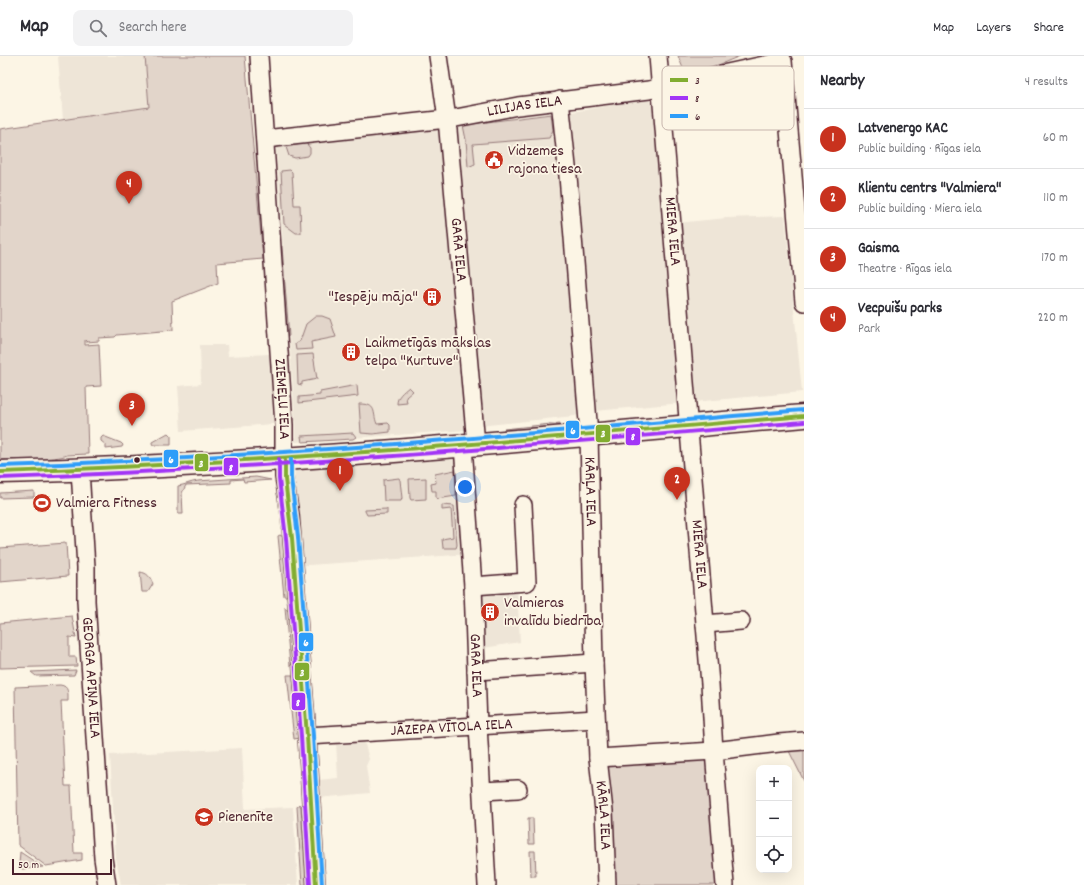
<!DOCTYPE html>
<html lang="en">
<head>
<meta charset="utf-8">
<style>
  :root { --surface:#fff; --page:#f2f2f3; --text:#2b2b33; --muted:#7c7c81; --line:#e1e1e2; --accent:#c8321e }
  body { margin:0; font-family:Dekko,sans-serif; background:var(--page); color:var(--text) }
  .controls { position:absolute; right:12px; bottom:12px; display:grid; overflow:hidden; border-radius:8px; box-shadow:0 4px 16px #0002 }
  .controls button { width:36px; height:36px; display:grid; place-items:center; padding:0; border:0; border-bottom:1px solid var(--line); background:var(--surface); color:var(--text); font:20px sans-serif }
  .scale { position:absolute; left:12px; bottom:10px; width:100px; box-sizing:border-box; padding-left:4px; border:2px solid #4a1f2b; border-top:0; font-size:11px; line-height:14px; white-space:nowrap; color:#4a1f2b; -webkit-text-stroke:3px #fcf5e5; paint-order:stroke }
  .you { position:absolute; left:465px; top:431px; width:14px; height:14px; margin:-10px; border:3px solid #fff; border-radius:50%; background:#1a73e8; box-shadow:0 0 0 6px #1a73e833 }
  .badge { display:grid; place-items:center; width:26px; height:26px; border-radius:50%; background:var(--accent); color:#fff; font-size:13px; font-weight:700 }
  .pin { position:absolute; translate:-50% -33px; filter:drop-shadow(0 1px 2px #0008) }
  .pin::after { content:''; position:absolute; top:21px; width:14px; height:12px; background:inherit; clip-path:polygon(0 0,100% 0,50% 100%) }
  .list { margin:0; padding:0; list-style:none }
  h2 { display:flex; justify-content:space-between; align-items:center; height:52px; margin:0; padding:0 16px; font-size:17px }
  h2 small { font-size:13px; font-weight:400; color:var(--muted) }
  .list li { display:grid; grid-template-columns:26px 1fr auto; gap:12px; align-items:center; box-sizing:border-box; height:60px; padding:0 16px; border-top:1px solid var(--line) }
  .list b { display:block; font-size:15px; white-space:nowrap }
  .list p { margin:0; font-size:13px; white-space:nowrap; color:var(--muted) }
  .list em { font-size:13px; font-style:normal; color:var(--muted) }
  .icon { flex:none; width:22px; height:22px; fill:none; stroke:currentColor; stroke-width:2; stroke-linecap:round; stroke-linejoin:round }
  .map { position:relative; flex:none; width:804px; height:829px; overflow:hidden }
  header { display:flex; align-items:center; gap:24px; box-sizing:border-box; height:56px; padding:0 20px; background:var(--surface); border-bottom:1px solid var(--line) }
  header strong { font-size:19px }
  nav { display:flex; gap:22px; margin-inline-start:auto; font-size:14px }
  .search { width:280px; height:36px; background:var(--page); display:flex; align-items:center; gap:10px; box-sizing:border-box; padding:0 14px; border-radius:8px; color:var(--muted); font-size:15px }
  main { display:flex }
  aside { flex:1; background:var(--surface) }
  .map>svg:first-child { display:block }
</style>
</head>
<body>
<header>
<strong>Map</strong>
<div class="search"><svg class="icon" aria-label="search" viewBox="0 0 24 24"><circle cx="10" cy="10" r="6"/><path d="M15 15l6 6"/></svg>Search here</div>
<nav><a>Map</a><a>Layers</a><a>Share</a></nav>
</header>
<main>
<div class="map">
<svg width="804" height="829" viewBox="0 0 804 829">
  <rect width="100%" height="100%" fill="#fcf5e5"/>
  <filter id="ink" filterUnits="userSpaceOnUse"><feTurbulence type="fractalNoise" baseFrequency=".025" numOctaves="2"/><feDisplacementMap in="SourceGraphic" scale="8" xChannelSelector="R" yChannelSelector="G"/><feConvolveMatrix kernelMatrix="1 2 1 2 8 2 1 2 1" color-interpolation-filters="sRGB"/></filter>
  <g filter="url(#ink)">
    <path fill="#eee5d7" d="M 58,0 L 145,0 L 149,51 L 63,64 Z
      M 657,41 L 666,168 L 727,162 L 785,160 L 802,336 L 595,355 L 574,360 L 488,369 L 467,374 L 295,386 L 295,364 L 276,89 L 561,58 Z
      M 200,289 L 227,289 L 228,300 L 270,298 L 273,368 L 181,375 L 178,330 L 201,328 Z
      M 463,390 L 471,498 L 294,510 L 285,403 Z
      M 517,533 L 520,586 L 484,592 L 481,534 Z
      M 364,685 L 369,703 L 366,710 L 370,737 L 318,742 L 318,724 L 338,722 L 336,686 Z
      M 242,692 L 245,753 L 293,751 L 298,829 L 121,829 L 116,802 L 110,699 Z"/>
    <path fill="#e2d5ca" stroke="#967a7a" d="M 145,0 L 245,0 L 263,203 L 217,207 L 218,227 L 172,245 L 173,274 L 117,279 L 115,281 L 99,282 L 99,285 L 87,286 L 85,284 L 85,289 L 99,288 L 101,330 L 86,331 L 88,398 L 67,399 C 58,404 13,403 0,404 L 0,73 L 149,51 Z
      M 678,0 L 740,0 L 687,22 Z
      M 551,58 L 553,74 L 549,82 L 473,88 L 475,108 L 468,111 L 466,84 L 463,69 Z
      M 306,87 L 310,92 L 310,97 L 308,100 L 295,102 L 289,100 L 286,91 Z
      M 290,114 L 292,116 L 294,149 L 300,149 L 301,177 L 296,177 L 284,168 L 281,115 Z
      M 282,190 L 289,280 L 286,281 L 280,191 Z
      M 316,260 L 322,260 L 330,263 L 336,281 L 311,286 L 312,293 L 296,294 L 295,288 L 300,285 L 306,268 Z
      M 313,298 L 317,323 L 302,326 L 302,329 L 298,328 L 297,299 Z
      M 357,329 L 358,340 L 299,347 L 299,341 L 320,339 L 320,336 Z
      M 409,331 L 413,335 L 406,341 L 407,347 L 397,348 C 397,340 403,336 409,331 Z
      M 359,348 C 378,348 372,356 377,368 L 388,367 L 390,369 L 390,376 L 373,378 L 361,377 Z
      M 560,367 L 560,370 L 504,376 L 504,373 Z
      M 168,377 L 171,380 L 171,389 L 153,389 L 152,387 L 152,386 Z
      M 353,377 L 356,381 L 353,383 L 302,386 L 301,380 Z
      M 103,380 L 121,387 L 123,389 L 122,391 L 106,393 L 106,389 L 101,385 L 101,382 Z
      M 455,414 L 456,440 L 437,443 L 436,442 L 436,435 L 432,435 L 431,428 L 436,427 L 435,418 Z
      M 256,421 L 271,424 L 244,426 L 243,423 L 231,424 L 231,427 L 186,429 L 182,437 L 183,458 L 178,458 L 178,430 C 185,429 190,426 198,425 Z
      M 399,422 L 400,424 L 402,442 L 401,445 L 384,445 L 383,424 Z
      M 426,422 L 426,443 L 411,444 L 410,442 L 409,423 Z
      M 34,435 L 34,441 L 0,442 L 0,437 Z
      M 442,449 L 454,450 L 457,489 L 456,492 L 443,492 L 442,483 L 453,481 L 451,453 L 442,454 Z
      M 387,453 L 387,458 L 367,459 L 365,455 L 365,454 Z
      M 280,479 L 283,481 L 288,538 L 286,540 L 284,540 L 278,480 Z
      M 66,487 L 68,520 L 0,526 L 0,492 Z
      M 140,516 C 148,517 150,521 153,528 L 148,536 L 142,536 Z
      M 285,551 L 289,556 L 293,604 L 292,608 L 290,610 Z
      M 72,560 L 76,582 L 69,581 L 69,601 L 76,601 L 77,610 L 0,612 L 0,567 Z
      M 76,614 L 74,619 L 36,620 L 31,616 Z
      M 287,619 L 293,619 L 299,682 L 294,683 Z
      M 60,629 C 69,630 68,637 68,645 L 61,645 L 65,730 L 71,730 L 74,797 L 82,797 L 82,804 L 46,810 L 18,789 L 15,631 Z
      M 804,693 L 804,725 L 789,695 Z
      M 705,704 L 708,711 L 716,829 L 612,829 L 608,712 L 611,707 Z
      M 299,748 L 301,751 L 306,829 L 302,829 L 297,751 Z
      M 528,762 L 533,762 L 534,788 L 529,788 Z
      M 530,795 L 535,795 L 536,820 L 531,820 Z
      M 20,796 L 43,811 L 22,813 L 19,808 Z"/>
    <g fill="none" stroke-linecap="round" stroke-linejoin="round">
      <g stroke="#4a1f2b" stroke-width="20">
        <g id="minor">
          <path id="s1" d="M 259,0 L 284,369 L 284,421 L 290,458 L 292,482 L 307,680 L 316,829"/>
          <path id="s2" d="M 438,0 L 447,63 L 476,388"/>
          <path id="s3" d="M 658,0 L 710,628 L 714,695 L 725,829"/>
          <path id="s4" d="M 560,44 L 568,120 L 589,378 L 594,607 L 598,702 L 604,755 L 607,829"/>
          <path id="s5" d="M 265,83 L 456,62 L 518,50 L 649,34 L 783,5 L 804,246"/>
          <path id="s6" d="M 463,390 L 473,530 L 478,669 L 487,829"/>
          <path id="s7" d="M 80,414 L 86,511 L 86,545 L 103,802 L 107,829"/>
          <path d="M 473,530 L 527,526 L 523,449"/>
          <path d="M 705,568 L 741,565"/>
          <path d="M 476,615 L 594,607"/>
          <path id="s8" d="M 307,680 L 596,663"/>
          <path d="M 598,702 L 714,695 L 779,687 L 804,685"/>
          <path d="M 482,735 L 518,733"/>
        </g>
      </g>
      <g stroke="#4a1f2b" stroke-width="25">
        <path id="major" d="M 0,416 C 269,410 536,383 804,360"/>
      </g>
      <use href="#minor" stroke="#fcf5e5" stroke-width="17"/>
      <use href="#major" stroke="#fcf5e5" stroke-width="22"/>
      <g stroke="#fcf5e5" stroke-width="7">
        <path id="bus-1" d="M 285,403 L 285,423 L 292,482 L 307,680 L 316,829
          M 0,416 C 269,407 536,383 804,360"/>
      </g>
      <g stroke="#fcf5e5" stroke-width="7">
        <path id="bus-2" d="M 279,403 L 279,423 L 286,482 L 301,680 L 310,829
          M 0,422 C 269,413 536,389 804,366"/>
      </g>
      <g stroke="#fcf5e5" stroke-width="7">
        <path id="bus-3" d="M 291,403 L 291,422 L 298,481 L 313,680 L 322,829
          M 0,410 C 269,402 536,377 803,354"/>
      </g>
      <use href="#bus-1" stroke="#82ad31" stroke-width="4"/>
      <use href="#bus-2" stroke="#a236f6" stroke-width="4"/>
      <use href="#bus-3" stroke="#2d9df9" stroke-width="4"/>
    </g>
  </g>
  <defs>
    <g id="civic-disc" transform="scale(1)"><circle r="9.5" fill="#c8321e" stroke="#fcf5e5"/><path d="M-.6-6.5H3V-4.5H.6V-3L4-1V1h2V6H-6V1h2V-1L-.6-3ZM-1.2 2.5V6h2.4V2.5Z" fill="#fff"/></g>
    <g id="building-disc" transform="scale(1)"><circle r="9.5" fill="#c8321e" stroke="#fcf5e5"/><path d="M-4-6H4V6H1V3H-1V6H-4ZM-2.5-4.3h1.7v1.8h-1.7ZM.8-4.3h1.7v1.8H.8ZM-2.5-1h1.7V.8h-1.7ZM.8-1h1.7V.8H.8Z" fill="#fff"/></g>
    <g id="stadium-disc" transform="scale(1)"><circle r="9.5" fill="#c8321e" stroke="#fcf5e5"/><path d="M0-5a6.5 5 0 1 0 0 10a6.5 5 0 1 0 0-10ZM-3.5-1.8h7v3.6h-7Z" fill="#fff"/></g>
    <g id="school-disc" transform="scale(1)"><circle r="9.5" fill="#c8321e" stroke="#fcf5e5"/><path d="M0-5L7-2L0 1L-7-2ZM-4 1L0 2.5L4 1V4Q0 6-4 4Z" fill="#fff"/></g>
  </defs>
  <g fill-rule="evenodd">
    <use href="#civic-disc" x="494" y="104"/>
    <use href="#building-disc" x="432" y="241"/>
    <use href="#building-disc" x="351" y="296"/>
    <use href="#stadium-disc" x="42" y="447"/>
    <use href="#building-disc" x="490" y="556"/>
    <use href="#school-disc" x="204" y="761"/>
  </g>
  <circle fill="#4a1f2b" stroke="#fcf5e5" stroke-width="1.5" cx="137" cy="404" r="3.5"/>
  <g text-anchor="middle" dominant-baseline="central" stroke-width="3.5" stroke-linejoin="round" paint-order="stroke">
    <g font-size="16" fill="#4a1f2b" stroke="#fcf5e5">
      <text stroke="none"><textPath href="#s5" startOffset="262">LILIJAS IELA</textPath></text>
      <text stroke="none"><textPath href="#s3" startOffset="176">MIERA IELA</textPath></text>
      <text stroke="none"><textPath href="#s2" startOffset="195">GARĀ IELA</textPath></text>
      <text stroke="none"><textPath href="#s1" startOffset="344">ZIEMEĻU IELA</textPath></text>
      <text stroke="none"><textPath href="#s4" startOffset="393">KĀRĻA IELA</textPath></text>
      <text stroke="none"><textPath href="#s3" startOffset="500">MIERA IELA</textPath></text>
      <text stroke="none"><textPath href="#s6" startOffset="220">GARĀ IELA</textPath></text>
      <text stroke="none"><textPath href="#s7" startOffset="208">GEORGA APIŅA IELA</textPath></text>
      <text stroke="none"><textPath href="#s8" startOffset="145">JĀZEPA VĪTOLA IELA</textPath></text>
      <text stroke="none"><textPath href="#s4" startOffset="717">KĀRĻA IELA</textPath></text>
    </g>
    <g font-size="16" fill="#4a1f2b" stroke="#fcf5e5" text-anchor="start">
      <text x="508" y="95">Vidzemes<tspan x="508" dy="18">rajona tiesa</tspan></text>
      <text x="418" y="241" text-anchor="end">"Iespēju māja"</text>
      <text x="365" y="287">Laikmetīgās mākslas<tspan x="365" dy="18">telpa "Kurtuve"</tspan></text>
      <text x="56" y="447">Valmiera Fitness</text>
      <text x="504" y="547">Valmieras<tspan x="504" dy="18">invalīdu biedrība</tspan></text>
      <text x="218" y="761">Pienenīte</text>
    </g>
  </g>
  <rect x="662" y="10" width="132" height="64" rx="6" fill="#fcf5e5" stroke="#c7b5ad" stroke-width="1"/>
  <rect x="670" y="22" width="18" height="4" fill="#82ad31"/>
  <rect x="670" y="40" width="18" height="4" fill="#a236f6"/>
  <rect x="670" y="58" width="18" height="4" fill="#2d9df9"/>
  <g font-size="11" fill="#4a1f2b">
    <text x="695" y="28">3</text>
    <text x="695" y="46">8</text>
    <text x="695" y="64">6</text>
  </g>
  <g stroke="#fcf5e5" stroke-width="1.5">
    <rect x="565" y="364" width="15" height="19" rx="4" fill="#2d9df9"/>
    <rect x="595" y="368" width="16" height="19" rx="4" fill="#82ad31"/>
    <rect x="625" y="371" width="16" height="19" rx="4" fill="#a236f6"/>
    <rect x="163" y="393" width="16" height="19" rx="4" fill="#2d9df9"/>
    <rect x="194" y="397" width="15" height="19" rx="4" fill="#82ad31"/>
    <rect x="223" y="401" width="16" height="19" rx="4" fill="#a236f6"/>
    <rect x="298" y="576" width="16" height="20" rx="4" fill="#2d9df9"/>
    <rect x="294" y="606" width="16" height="19" rx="4" fill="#82ad31"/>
    <rect x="291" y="636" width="15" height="19" rx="4" fill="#a236f6"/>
  </g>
  <g font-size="11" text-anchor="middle" font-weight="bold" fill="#fff">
    <text x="573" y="378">6</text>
    <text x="603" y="381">3</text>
    <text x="633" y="384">8</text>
    <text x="171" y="407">6</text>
    <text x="201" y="411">3</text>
    <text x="231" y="415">8</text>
    <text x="306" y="590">6</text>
    <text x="302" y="620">3</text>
    <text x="298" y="650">8</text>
  </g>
</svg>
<div class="controls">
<button>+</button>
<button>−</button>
<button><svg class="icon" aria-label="locate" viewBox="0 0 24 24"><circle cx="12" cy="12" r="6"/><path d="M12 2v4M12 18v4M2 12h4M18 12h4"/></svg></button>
</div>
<div class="scale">50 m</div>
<div class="you"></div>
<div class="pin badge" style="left:340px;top:435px">1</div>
<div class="pin badge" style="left:677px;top:444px">2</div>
<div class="pin badge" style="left:132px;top:370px">3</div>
<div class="pin badge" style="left:129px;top:148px">4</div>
</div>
<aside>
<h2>Nearby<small>4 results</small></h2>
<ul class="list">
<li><span class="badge">1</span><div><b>Latvenergo KAC</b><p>Public building · Rīgas iela</p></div><em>60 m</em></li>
<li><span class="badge">2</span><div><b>Klientu centrs &quot;Valmiera&quot;</b><p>Public building · Miera iela</p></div><em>110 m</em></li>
<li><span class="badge">3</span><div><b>Gaisma</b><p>Theatre · Rīgas iela</p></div><em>170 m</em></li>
<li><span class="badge">4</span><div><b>Vecpuišu parks</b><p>Park</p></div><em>220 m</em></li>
</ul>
</aside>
</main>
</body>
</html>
